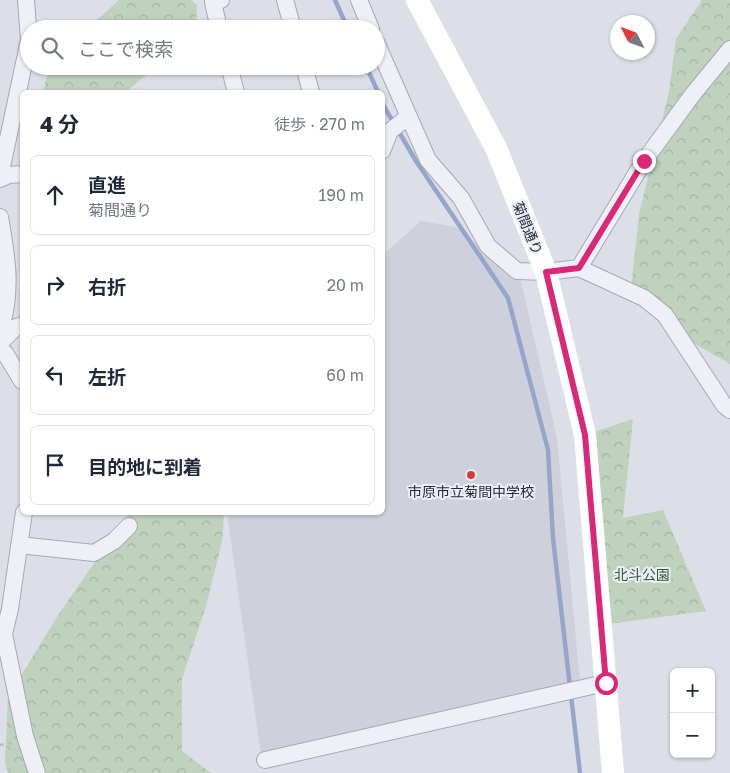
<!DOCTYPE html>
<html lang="ja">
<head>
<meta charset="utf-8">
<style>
  :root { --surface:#fff; --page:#f2f2f3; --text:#1f2937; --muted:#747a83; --line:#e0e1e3 }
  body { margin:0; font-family:"Golos Text","Noto Sans JP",sans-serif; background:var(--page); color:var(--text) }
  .controls { position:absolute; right:15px; bottom:15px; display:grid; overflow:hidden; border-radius:8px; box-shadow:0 1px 4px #0004 }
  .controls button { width:45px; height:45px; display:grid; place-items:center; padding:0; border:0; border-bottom:1px solid var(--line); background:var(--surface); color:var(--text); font:25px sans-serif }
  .compass { position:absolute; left:610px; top:15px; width:45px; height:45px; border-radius:50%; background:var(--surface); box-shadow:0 1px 4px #0004; rotate:312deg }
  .stop { position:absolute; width:15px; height:15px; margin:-11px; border:4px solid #db2777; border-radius:50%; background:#fff }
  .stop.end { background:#db2777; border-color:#fff; box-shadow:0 1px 5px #0008 }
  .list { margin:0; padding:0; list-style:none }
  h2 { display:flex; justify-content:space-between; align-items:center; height:65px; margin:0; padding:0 20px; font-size:21px }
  h2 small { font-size:16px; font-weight:400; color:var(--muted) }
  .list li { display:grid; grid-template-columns:32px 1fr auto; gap:15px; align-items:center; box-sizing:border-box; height:80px; margin:0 10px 10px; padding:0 10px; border:1px solid var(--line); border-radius:8px }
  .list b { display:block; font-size:19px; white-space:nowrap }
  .list p { margin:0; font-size:16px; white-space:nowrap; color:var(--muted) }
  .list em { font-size:16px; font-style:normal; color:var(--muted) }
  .icon { flex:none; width:28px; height:28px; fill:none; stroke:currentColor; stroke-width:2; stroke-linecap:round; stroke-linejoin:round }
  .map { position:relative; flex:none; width:730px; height:773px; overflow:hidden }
  .search { position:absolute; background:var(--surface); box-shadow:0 1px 4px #0004; left:20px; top:20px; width:365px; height:55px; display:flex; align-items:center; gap:12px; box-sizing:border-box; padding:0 18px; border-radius:28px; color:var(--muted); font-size:19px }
  .panel { position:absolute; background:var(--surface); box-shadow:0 1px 4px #0004; left:20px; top:90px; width:365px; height:425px; border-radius:8px }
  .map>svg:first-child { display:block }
</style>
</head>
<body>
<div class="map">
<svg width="730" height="773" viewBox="0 0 730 773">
  <defs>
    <pattern id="forest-crowns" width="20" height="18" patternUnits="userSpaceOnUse" patternTransform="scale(1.25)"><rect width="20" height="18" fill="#bfd2bd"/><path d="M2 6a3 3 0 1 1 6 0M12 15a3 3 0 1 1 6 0" fill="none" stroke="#a4b4a4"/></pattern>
  </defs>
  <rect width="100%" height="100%" fill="#dcdfe7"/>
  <path fill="#ced1dc" d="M 421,221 L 456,227 L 521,281 L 557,438 L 580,682 L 261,755 L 227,513 L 382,512 L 383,255 Z"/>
  <path fill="url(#forest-crowns)" d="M 119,0 L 191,0 L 197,5 L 196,27 L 195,29 L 87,29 Z
    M 702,0 L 730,0 L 730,364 L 659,323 L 631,289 L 639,214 L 669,92 L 676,39 Z
    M 53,66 L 157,66 L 126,92 L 43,92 L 48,72 Z
    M 633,419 L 623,518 L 663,510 L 706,611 L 601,625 L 585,435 Z
    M 129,513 L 224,513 L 222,542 L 206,606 L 182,679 L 182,751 L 211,773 L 8,773 L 5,762 L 8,697 L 58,615 Z"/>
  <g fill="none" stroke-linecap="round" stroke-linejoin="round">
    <path stroke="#95a6ca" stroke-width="4.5" d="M 335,0 L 348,29
      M 366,66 L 378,92
      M 382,103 L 416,161 L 508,298 L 548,450 L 553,538 L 570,687
      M 571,695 L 580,773"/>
    <g stroke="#a5a9b4" stroke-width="18">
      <path id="street" d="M 26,0 L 29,40
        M 285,0 L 293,29
        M 359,0 L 371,29
        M 219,29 L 213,2 L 221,0
        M 376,42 L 428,160 L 461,198 L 488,246 L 517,271 L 546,272 L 579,268 L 644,298 L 665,315 L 724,405 L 730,410
        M 229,66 L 236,92
        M 304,66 L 311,92
        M 382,151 L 390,131 L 408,117
        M 0,176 L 29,40
        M 0,179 L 9,175 L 22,174
        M 0,217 C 7,257 13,292 0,331
        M 579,268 L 644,161 L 693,94 L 730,49
        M 0,343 L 16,327 L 22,325
        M 0,350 L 5,353 L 22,381
        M 24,512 L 10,609 L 4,634 L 25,736 L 37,773
        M 19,545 L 94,553 L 114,541 L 129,526
        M 265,760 L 605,683"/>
    </g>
    <path stroke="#babdc5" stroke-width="2.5" stroke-dasharray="4 4" stroke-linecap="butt" d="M 0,745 L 12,743"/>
    <use href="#street" stroke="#eff0f5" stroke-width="16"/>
    <path stroke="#fff" stroke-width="22" d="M 417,0 L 496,148 L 546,272 L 585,435 L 613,773"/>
  </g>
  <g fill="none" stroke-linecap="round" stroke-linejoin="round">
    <path stroke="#db2777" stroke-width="6" d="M 606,683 L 585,435 L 546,272 L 579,268 L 644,161"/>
  </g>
  <circle fill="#d43b39" stroke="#eceef5" stroke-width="2" cx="471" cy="475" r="5"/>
  <g text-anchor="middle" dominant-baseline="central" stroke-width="4" stroke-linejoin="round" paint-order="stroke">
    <g font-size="14" fill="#252a3e" stroke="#eceef5">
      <text transform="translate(528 228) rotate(68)">菊間通り</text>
    </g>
    <g font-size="14" fill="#252a3e" stroke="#eceef5">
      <text x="471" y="491">市原市立菊間中学校</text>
    </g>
    <g font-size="14" fill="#335a32" stroke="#eceef5">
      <text x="642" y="574">北斗公園</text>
    </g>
  </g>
</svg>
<div class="controls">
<button>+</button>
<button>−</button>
</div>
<svg class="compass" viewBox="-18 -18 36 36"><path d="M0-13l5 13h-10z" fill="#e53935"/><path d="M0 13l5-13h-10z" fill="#747a83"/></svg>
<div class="stop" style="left:606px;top:683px"></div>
<div class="stop end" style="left:644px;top:161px"></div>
<div class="search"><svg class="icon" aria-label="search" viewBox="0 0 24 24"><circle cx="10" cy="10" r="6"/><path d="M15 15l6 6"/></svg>ここで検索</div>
<section class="panel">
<h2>4 分<small>徒歩 · 270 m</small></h2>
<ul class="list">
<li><svg class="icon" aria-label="ahead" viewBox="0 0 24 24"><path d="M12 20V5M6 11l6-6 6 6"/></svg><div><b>直進</b><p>菊間通り</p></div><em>190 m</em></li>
<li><svg class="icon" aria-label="right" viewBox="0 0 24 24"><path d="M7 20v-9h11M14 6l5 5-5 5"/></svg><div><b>右折</b></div><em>20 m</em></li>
<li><svg class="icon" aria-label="left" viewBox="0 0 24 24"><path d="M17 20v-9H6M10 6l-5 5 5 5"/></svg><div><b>左折</b></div><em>60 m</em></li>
<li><svg class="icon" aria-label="arrive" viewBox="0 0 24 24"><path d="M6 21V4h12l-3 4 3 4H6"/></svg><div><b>目的地に到着</b></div></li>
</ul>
</section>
</div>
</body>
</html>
